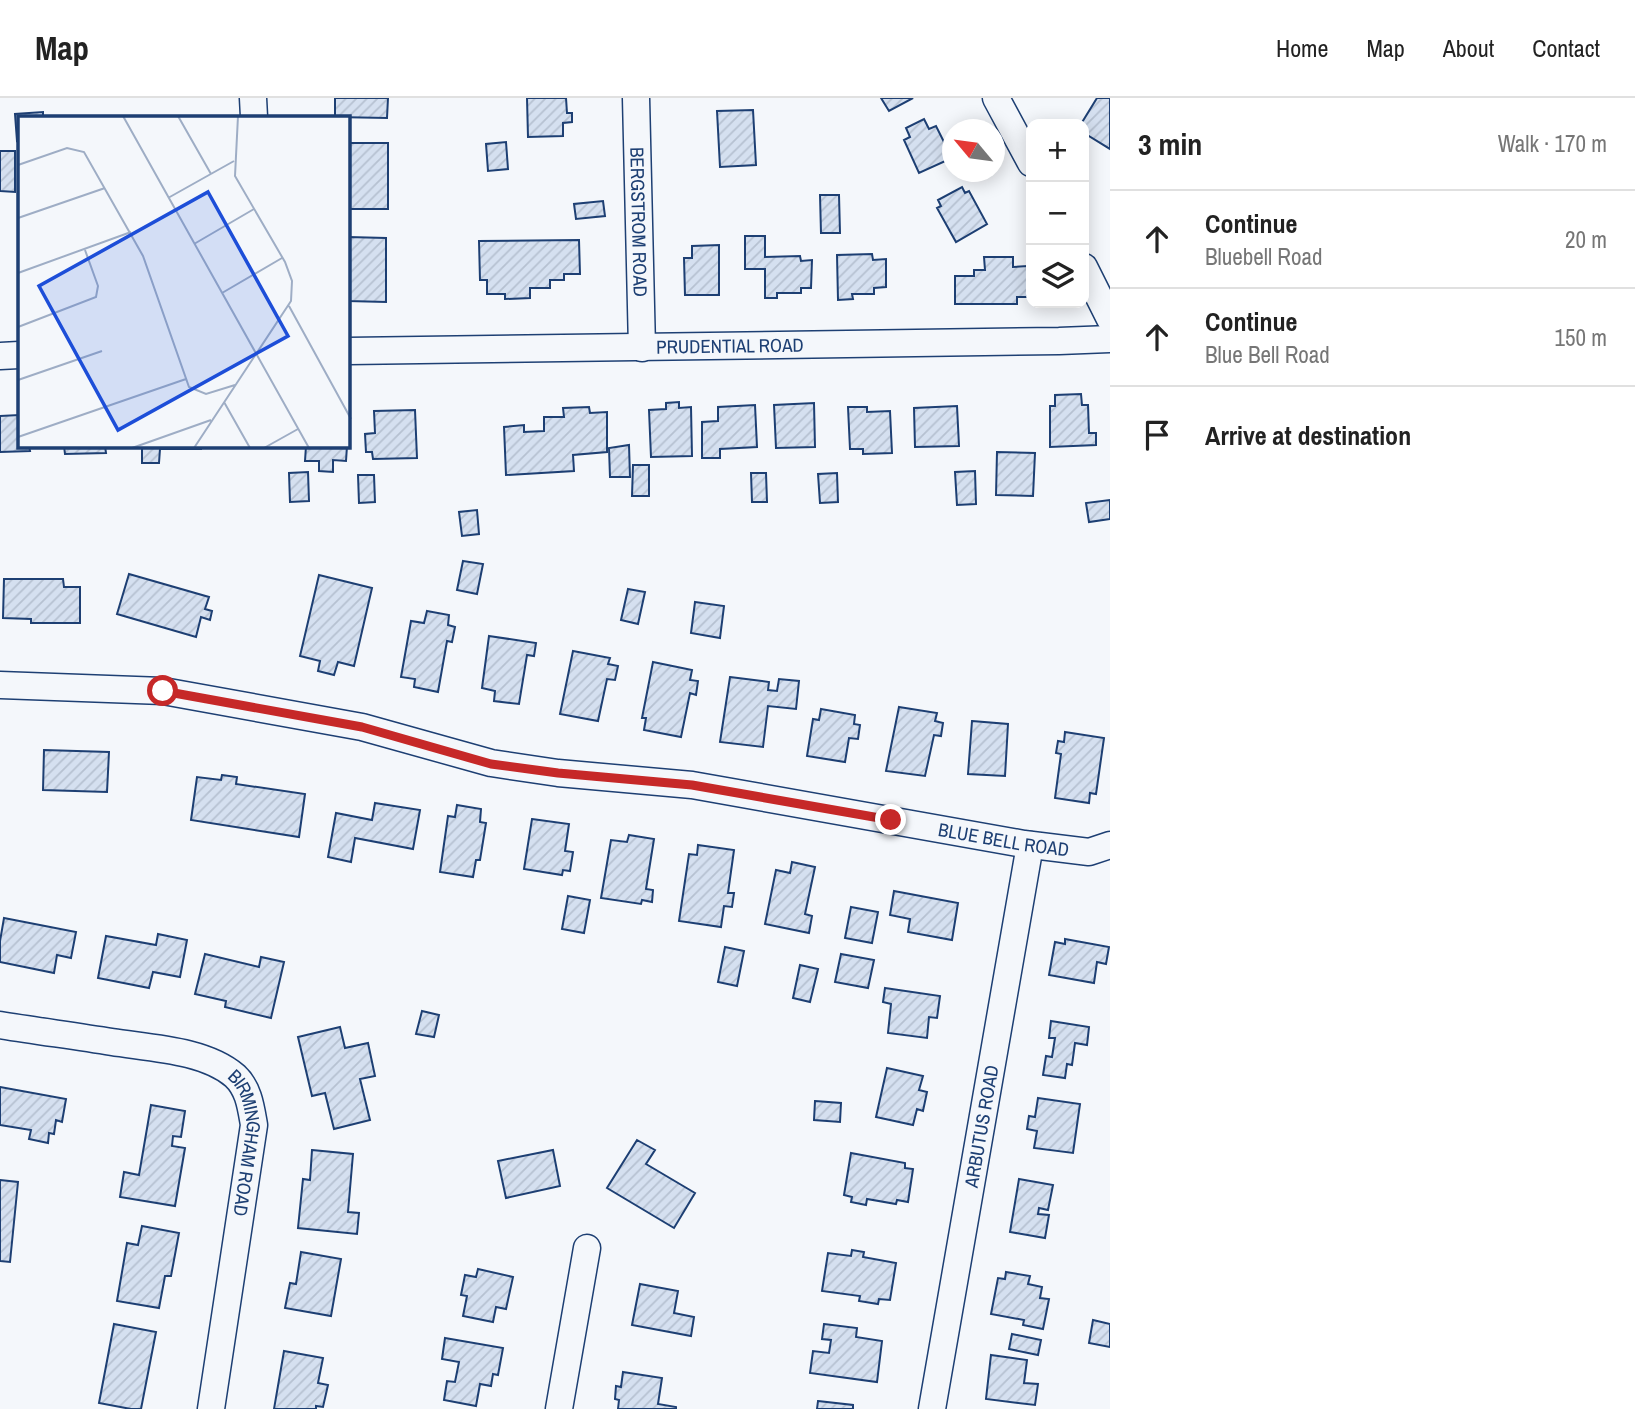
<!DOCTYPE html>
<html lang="en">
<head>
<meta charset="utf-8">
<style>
  :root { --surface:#fff; --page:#f2f2f2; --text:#222; --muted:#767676; --line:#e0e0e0 }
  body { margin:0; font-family:"Archivo Narrow",sans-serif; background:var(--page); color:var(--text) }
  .controls { position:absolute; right:21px; top:21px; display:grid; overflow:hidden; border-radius:14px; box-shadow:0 4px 18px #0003 }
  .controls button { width:63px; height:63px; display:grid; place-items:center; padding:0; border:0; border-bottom:2px solid var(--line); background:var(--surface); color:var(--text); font:35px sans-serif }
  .compass { position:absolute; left:942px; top:21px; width:63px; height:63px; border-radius:50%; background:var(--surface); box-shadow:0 4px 18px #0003; rotate:299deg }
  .stop { position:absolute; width:21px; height:21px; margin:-16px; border:5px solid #c62828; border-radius:50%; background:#fff }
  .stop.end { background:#c62828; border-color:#fff; box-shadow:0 2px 7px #0008 }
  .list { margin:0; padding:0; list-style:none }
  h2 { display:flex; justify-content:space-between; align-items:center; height:91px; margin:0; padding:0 28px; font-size:30px }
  h2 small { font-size:23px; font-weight:400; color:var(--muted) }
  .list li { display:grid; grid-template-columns:46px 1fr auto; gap:21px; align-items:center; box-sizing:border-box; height:98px; padding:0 28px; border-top:2px solid var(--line) }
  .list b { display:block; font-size:26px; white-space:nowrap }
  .list p { margin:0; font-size:23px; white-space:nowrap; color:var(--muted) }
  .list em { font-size:23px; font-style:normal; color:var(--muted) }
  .icon { flex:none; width:38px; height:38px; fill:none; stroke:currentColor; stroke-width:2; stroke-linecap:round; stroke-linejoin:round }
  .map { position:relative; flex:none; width:1110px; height:1311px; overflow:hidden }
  header { display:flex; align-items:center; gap:42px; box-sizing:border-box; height:98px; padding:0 35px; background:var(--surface); border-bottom:2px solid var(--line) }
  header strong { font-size:33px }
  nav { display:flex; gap:38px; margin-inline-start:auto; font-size:24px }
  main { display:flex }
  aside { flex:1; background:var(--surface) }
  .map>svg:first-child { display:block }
</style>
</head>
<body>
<header>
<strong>Map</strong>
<nav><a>Home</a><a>Map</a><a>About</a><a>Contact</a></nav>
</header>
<main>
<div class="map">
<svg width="1110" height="1311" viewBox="0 0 1110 1311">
  <defs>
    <pattern id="building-hatch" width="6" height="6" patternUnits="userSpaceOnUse" patternTransform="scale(1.75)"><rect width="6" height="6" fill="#d5e0f0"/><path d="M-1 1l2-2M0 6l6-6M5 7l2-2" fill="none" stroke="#b6c1d1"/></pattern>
  </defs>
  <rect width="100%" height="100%" fill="#f4f7fb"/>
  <path fill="url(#building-hatch)" stroke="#1d3f73" stroke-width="2" d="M 335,0 L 388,0 L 387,20 L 335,19 Z
    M 527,0 L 566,0 L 567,15 L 572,15 L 572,24 L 563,25 L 563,38 L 528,39 Z
    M 881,0 L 913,0 L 889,13 Z
    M 1097,0 L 1110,0 L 1110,51 L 1084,35 L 1084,26 L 1081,26 Z
    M 753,12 L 756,67 L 720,69 L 717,13 Z
    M 43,14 L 43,19 L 19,19 L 19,42 L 17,43 L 15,16 Z
    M 924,21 L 929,31 L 936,28 L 952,60 L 919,75 L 904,42 L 910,39 L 906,30 Z
    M 506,44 L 508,71 L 488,73 L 486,46 Z
    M 348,45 L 388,45 L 388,111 L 348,111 Z
    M 0,53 L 15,53 L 15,94 L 0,93 Z
    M 962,89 L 965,95 L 969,93 L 987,126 L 956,144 L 937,110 L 941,108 L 938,102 Z
    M 820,97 L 839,97 L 840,135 L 821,135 Z
    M 603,103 L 605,118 L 576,121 L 574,106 Z
    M 745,138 L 765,138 L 765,159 L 800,158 L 801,163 L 812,162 L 811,190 L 801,190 L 801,195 L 777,195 L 777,200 L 765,200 L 765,171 L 745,171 Z
    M 348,139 L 386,140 L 386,204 L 348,203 Z
    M 579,142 L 580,176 L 564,176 L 564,182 L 550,182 L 550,190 L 530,190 L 530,200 L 505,201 L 505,196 L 487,196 L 487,182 L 480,182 L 479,143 Z
    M 719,147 L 719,197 L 685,197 L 684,160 L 692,160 L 692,148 Z
    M 872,156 L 873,162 L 886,161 L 886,189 L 874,190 L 874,196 L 852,196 L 853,201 L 838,202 L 837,157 Z
    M 984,159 L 1013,159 L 1013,169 L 1027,168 L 1027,199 L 1017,199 L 1017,206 L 955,206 L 955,178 L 974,178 L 974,172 L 985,172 Z
    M 1081,296 L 1082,307 L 1088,307 L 1089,335 L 1096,335 L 1096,347 L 1050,349 L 1050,308 L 1055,308 L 1055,297 Z
    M 679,304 L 679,310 L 691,309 L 692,358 L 651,359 L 649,312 L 666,311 L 666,305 Z
    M 814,305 L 815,349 L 776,350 L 774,307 Z
    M 755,307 L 757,349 L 720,351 L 720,360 L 702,360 L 702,324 L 718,323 L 718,309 Z
    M 957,308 L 959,348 L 915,349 L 914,310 Z
    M 589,309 L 590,315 L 607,314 L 607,354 L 573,357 L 574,373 L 506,377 L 504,329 L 524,327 L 524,334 L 544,333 L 544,319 L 564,319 L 563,310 Z
    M 848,309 L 867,309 L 867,314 L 890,313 L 892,355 L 863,356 L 863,351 L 850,351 Z
    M 415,312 L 417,360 L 373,361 L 372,354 L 366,354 L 365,336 L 375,335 L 374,313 Z
    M 19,317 L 19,348 L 29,348 L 30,353 L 0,354 L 0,318 Z
    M 629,347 L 630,379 L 610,379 L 609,350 Z
    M 64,348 L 105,348 L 106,355 L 65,356 Z
    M 142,348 L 201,348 L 201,351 L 160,351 L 159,365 L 142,365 Z
    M 306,348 L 347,348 L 346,363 L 333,362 L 333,374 L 319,373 L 319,363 L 305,363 Z
    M 997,354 L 1035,355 L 1033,398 L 996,397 Z
    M 633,367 L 649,367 L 649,398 L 632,398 Z
    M 975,373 L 976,406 L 957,407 L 955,374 Z
    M 308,374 L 309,403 L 290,404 L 289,375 Z
    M 751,375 L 766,375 L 767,404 L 752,404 Z
    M 837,375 L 838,404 L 820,405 L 818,376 Z
    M 358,377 L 374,377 L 375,404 L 359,405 Z
    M 1110,402 L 1110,421 L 1089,424 L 1086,405 Z
    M 477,412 L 479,436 L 462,438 L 459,414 Z
    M 463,463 L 483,466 L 477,496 L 457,492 Z
    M 129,476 L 209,499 L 205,511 L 212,513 L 210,522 L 201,519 L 196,539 L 117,516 Z
    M 319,477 L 372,490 L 354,568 L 338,564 L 334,577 L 318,573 L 320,563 L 300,558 Z
    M 4,481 L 63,481 L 64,489 L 80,489 L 80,525 L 31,525 L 31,521 L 3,520 Z
    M 628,491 L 645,494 L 638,526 L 621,522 Z
    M 695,504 L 724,508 L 720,540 L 691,535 Z
    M 427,513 L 449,517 L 448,527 L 455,529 L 452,544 L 447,543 L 438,594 L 414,589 L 415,581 L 401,579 L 411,523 L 424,525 Z
    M 489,538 L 536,545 L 534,558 L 527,557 L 519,606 L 494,603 L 495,593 L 482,590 Z
    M 573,553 L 610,560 L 608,566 L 618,568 L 615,582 L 607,581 L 598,623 L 560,616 Z
    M 653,564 L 692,572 L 690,582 L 698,583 L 696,597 L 690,595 L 681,639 L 644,632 L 646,620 L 642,620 Z
    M 730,579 L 769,584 L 768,592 L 777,593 L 779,581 L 799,583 L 796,611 L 768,608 L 763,649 L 720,644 Z
    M 899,609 L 937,615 L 935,623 L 943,625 L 941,638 L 934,637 L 925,678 L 886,673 Z
    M 821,611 L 855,617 L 854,626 L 860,627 L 858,641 L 849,640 L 845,664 L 807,658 L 813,621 L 819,622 Z
    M 972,623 L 1008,626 L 1005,678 L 968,676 Z
    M 1065,634 L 1104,640 L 1096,696 L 1090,695 L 1089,705 L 1055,700 L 1061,656 L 1056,655 L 1058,643 L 1064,644 Z
    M 44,652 L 109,654 L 107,694 L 43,692 Z
    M 222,677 L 237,679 L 236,686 L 305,696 L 299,739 L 191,722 L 197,679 L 221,682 Z
    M 375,705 L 420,712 L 413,751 L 355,740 L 351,764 L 328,759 L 336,715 L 372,722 Z
    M 457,707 L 481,711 L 480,724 L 486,725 L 480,762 L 476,762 L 473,779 L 440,774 L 448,718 L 455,719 Z
    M 532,721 L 569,726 L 565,753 L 573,754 L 570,773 L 563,772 L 562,777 L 524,771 Z
    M 629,737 L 654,741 L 646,791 L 653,792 L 652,804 L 642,802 L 641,806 L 601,800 L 611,742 L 627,744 Z
    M 698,747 L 734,752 L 728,795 L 734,795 L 732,809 L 724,808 L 721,829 L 679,823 L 689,756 L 697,757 Z
    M 792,764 L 815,769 L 805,816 L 812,818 L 809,835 L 765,826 L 776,772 L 790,775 Z
    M 894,793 L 958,805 L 952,842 L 908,834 L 910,821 L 890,817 Z
    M 568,798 L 590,802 L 584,835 L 562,831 Z
    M 851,809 L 878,814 L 872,845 L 845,840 Z
    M 4,820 L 76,834 L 71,860 L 57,857 L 54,875 L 0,864 L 0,843 Z
    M 158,836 L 187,842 L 180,879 L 153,874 L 149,890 L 98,880 L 106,838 L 156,847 Z
    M 1065,841 L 1109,849 L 1106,866 L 1097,864 L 1094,885 L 1049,877 L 1055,844 L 1065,846 Z
    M 725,849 L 744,853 L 737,888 L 718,884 Z
    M 205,856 L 259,869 L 261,859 L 284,864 L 271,920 L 225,909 L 226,903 L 195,896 Z
    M 841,856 L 874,862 L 868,890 L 835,884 Z
    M 800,867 L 818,871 L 810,904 L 793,900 Z
    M 885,890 L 940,898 L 937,920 L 929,919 L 927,940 L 888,935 L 891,906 L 883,904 Z
    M 422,913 L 439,917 L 434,939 L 416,936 Z
    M 1051,923 L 1089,929 L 1087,947 L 1075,945 L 1072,967 L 1067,966 L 1065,980 L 1043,977 L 1046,958 L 1052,959 L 1055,940 L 1049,940 Z
    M 340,929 L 345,950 L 368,945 L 375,978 L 360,981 L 370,1022 L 334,1031 L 325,995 L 312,998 L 298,939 Z
    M 887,970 L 923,978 L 919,992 L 927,994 L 923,1013 L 917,1011 L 913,1027 L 876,1019 Z
    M 0,989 L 66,1001 L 62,1024 L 56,1022 L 54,1036 L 49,1035 L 48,1045 L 29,1041 L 31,1032 L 0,1027 Z
    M 1038,1000 L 1080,1006 L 1073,1055 L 1034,1050 L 1037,1033 L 1027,1031 L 1029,1018 L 1035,1019 Z
    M 815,1003 L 841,1005 L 840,1024 L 814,1022 Z
    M 151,1007 L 185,1013 L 181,1039 L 173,1038 L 172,1048 L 185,1050 L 175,1108 L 120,1099 L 124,1074 L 139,1077 Z
    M 637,1042 L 655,1052 L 646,1066 L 695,1095 L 674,1130 L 607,1090 Z
    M 312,1052 L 353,1056 L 348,1114 L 359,1115 L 357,1136 L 298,1130 L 303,1081 L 310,1082 Z
    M 553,1052 L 560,1088 L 506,1100 L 498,1063 Z
    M 851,1055 L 905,1065 L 905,1070 L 913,1071 L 908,1104 L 897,1102 L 896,1106 L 867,1101 L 866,1107 L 851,1104 L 852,1099 L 844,1097 Z
    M 1019,1081 L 1053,1087 L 1048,1112 L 1039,1110 L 1038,1116 L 1049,1117 L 1045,1140 L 1010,1134 Z
    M 0,1082 L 18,1084 L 10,1164 L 0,1163 Z
    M 142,1128 L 179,1135 L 171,1178 L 165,1178 L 159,1210 L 117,1203 L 127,1145 L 138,1147 Z
    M 852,1152 L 864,1154 L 863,1159 L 896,1165 L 890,1202 L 879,1201 L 878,1206 L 859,1203 L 860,1198 L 822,1193 L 828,1155 L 851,1158 Z
    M 301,1154 L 341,1161 L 331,1218 L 285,1210 L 290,1185 L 296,1186 Z
    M 478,1171 L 513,1179 L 506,1211 L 496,1209 L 493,1224 L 463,1218 L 467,1198 L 461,1197 L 465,1177 L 476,1179 Z
    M 1006,1174 L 1030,1178 L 1028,1186 L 1042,1189 L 1040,1200 L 1049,1201 L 1043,1231 L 1023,1227 L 1024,1222 L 991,1216 L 998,1180 L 1005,1181 Z
    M 640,1186 L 678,1193 L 674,1215 L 694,1219 L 691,1238 L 632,1227 Z
    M 1093,1222 L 1110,1226 L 1110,1249 L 1089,1245 Z
    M 114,1226 L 156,1234 L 141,1311 L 131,1311 L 99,1305 Z
    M 824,1226 L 857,1230 L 856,1239 L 882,1243 L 877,1284 L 810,1275 L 813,1253 L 829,1255 L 831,1242 L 822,1241 Z
    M 1012,1236 L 1041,1242 L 1038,1257 L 1009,1251 Z
    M 445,1240 L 503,1250 L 498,1277 L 493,1276 L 491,1288 L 480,1286 L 476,1308 L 444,1302 L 447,1283 L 455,1284 L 459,1264 L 442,1261 Z
    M 284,1253 L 323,1260 L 318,1285 L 328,1287 L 323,1309 L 316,1308 L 316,1311 L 274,1311 Z
    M 991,1257 L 1027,1262 L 1024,1285 L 1038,1286 L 1035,1307 L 986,1301 Z
    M 623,1274 L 662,1280 L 658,1306 L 676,1309 L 676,1311 L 618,1311 L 619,1302 L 615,1301 L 616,1288 L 621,1289 Z
    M 818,1303 L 853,1307 L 853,1311 L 817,1311 Z"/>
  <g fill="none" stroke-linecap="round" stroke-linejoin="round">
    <g stroke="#1d3f73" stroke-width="29">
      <g id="street">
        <path d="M 253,0 L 254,19"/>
        <path id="s1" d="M 636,0 L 642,250"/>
        <path d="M 996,0 L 1031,65"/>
        <path d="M 1084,169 L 1110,221"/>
        <path id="s2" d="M 348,253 L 1059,243 L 1110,241"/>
        <path d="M 0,258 L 19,257"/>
        <path id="s3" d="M 0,587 L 163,593 L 362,629 L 491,665 L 558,675 L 692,687 L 1024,746 L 1089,754 L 1110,747"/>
        <path id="s4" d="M 0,927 C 37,933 75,938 112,944 C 150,950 205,952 235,978 C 249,991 251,1010 254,1027 L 211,1311"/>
        <path d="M 559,1311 L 587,1150"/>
        <path id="s5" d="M 932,1311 L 1030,747"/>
      </g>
    </g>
    <use href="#street" stroke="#f4f7fb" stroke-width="26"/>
  </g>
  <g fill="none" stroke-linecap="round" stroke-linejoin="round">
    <path stroke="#c62828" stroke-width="9" d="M 163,593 L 362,629 L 491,666 L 558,675 L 692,687 L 891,722"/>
  </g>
  <g text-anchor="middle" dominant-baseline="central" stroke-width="5" stroke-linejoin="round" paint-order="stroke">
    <g font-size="19" fill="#1d3f73" stroke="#f4f7fb">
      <text stroke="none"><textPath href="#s1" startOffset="124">BERGSTROM ROAD</textPath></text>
      <text stroke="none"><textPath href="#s2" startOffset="382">PRUDENTIAL ROAD</textPath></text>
      <text stroke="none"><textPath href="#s3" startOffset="1018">BLUE BELL ROAD</textPath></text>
      <text stroke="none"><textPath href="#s5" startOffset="287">ARBUTUS ROAD</textPath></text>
      <text stroke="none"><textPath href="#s4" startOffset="313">BIRMINGHAM ROAD</textPath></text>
    </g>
  </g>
  <g transform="translate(18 18)">
    <rect width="332" height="332" fill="#f4f7fb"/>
    <path fill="none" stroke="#9eadc5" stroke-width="2" d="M 105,0 L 291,332M 160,0 L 193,58M 0,49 L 49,32 L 66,36 L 125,140 L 171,271 L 188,278 L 217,269M 150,82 L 216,45M 0,102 L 87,72M 176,128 L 236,93M 0,157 L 113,116M 204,177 L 264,142M 271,190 L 333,303M 0,211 L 78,181 L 80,170 L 67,134M 0,264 L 84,235M 206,286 L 232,332M 0,321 L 168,263M 114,332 L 193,304M 176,332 L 273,185 L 274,165 L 267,146 L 217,60 L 220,0M 246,332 L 280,313"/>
    <path fill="#1d4ed8" fill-opacity="0.15" stroke="#1d4ed8" stroke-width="3.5" d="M 190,76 L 270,220 L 100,314 L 21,170 Z"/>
    <rect width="332" height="332" fill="none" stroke="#1d3f73" stroke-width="3.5"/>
  </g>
</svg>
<div class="controls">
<button>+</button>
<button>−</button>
<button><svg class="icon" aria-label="layers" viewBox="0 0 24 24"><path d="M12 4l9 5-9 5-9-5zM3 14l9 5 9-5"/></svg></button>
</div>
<svg class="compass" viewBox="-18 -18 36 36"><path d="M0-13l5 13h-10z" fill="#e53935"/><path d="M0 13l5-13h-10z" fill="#767676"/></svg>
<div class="stop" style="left:163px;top:593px"></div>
<div class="stop end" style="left:891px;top:722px"></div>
</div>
<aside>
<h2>3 min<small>Walk · 170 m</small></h2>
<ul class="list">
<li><svg class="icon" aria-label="ahead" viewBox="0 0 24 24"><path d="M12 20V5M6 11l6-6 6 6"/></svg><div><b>Continue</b><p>Bluebell Road</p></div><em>20 m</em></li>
<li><svg class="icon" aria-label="ahead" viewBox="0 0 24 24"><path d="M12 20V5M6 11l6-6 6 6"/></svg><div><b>Continue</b><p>Blue Bell Road</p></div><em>150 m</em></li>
<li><svg class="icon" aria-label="arrive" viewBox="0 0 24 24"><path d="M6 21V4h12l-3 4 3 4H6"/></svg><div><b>Arrive at destination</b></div></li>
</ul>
</aside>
</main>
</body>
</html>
